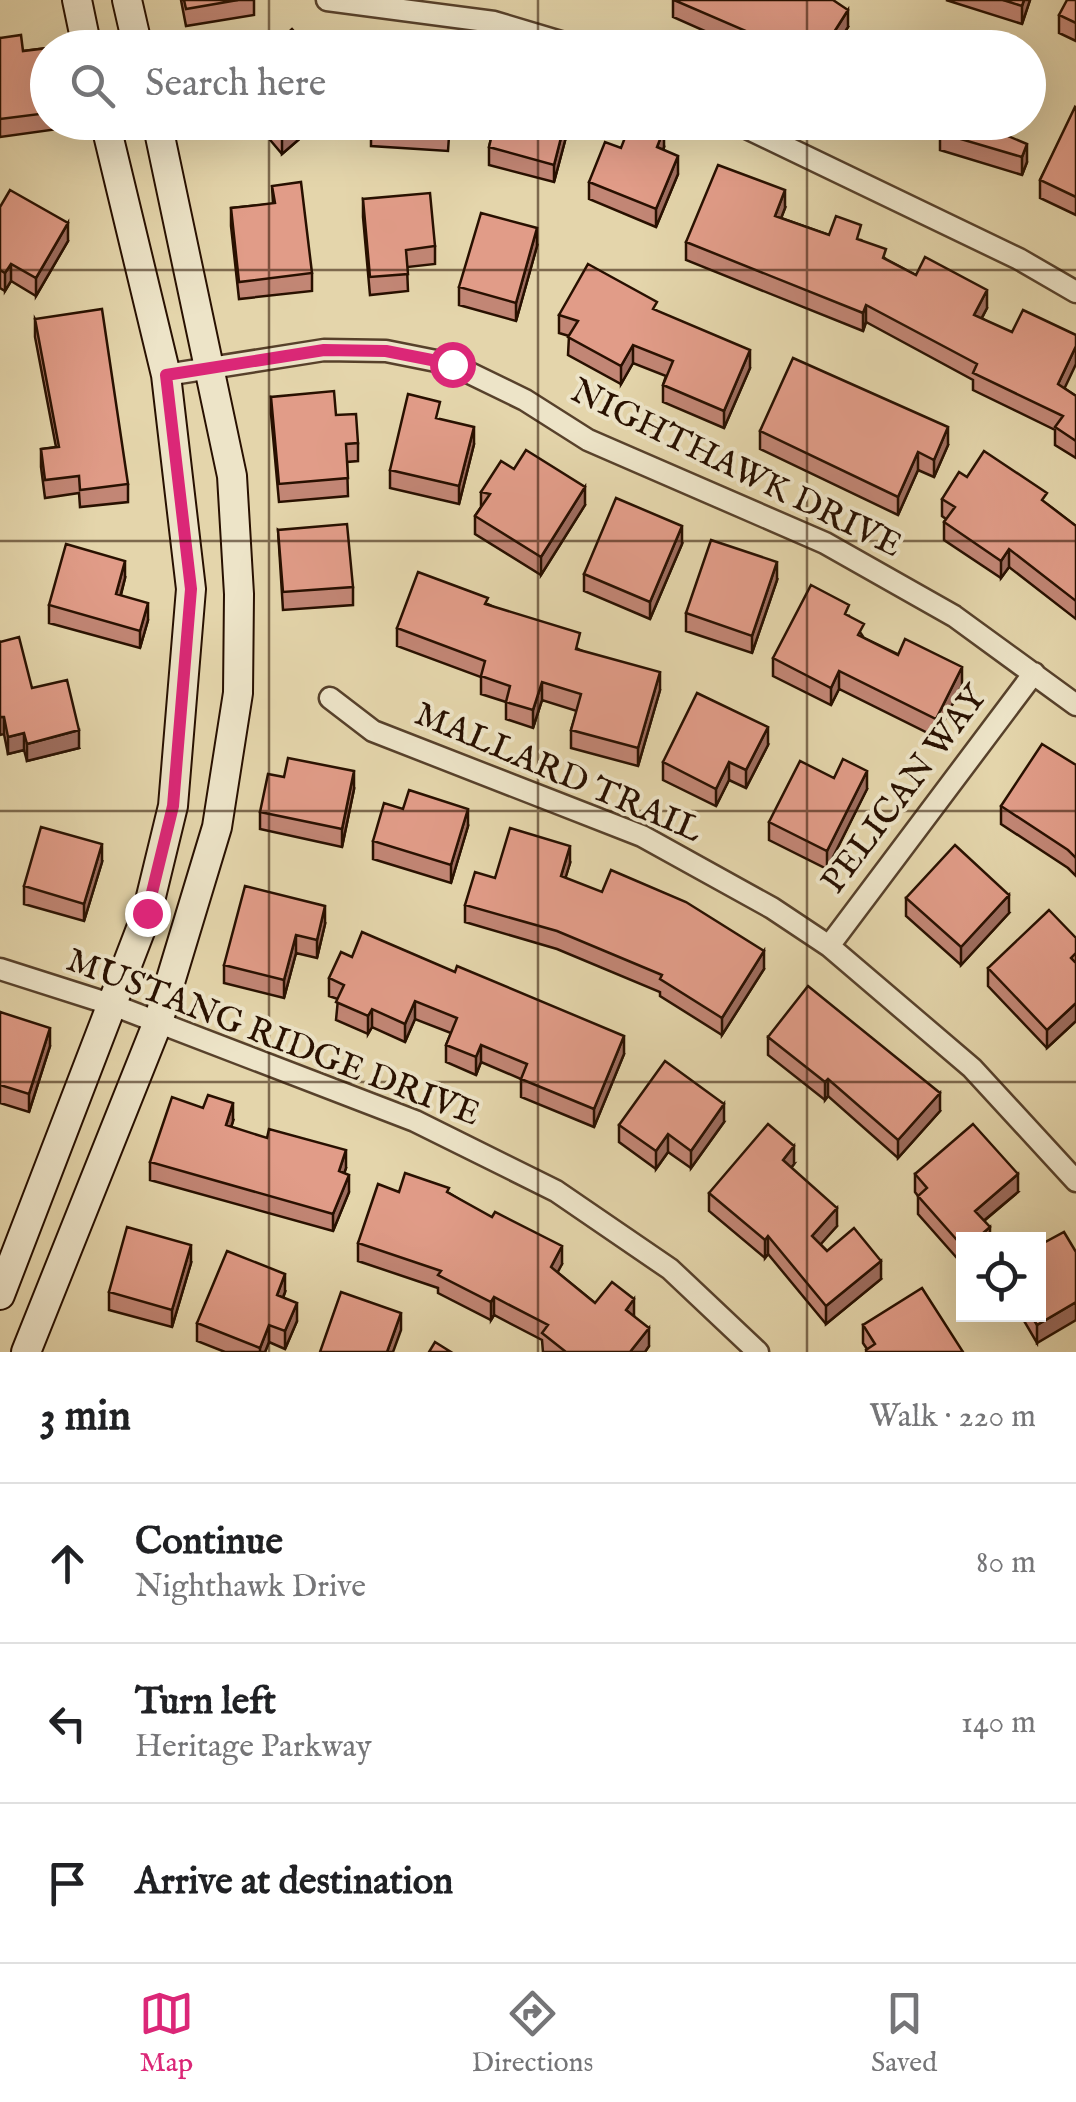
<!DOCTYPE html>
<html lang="en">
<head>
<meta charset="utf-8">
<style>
  :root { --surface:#fff; --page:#f6f6f6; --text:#202124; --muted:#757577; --line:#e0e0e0; --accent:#db2777 }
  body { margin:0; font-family:"IM FELL English",serif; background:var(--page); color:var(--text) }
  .controls { position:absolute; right:30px; bottom:30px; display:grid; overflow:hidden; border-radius:0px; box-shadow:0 10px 40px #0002 }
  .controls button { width:90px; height:90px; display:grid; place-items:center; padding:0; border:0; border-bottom:2px solid var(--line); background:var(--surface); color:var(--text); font:50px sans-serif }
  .stop { position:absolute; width:30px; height:30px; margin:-22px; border:8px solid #db2777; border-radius:50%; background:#fff }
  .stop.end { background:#db2777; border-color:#fff; box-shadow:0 2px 10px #0008 }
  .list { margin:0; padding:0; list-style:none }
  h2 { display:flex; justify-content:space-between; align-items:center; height:130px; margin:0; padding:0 40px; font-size:42px }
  h2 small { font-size:32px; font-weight:400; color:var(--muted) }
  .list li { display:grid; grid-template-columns:65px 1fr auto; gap:30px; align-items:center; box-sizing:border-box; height:160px; padding:0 40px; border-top:2px solid var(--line) }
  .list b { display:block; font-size:38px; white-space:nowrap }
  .list p { margin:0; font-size:32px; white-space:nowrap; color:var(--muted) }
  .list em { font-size:32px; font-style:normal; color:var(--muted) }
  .icon { flex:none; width:55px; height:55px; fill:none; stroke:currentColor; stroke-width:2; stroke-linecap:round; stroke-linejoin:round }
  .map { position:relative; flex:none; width:1076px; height:1352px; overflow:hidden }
  .search { position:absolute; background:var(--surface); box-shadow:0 10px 40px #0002; left:30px; right:30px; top:30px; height:110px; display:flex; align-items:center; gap:25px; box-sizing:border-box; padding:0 35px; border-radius:55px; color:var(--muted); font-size:38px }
  .sheet { height:610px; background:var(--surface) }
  nav { display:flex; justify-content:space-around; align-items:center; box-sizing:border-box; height:140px; border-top:2px solid var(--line); background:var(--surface); font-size:28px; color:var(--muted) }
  nav a { display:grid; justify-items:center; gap:5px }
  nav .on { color:var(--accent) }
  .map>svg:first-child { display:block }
</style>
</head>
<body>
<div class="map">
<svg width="1076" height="1352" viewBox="0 0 1076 1352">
  <rect width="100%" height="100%" fill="#e4d5ab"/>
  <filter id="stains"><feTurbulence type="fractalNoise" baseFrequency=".002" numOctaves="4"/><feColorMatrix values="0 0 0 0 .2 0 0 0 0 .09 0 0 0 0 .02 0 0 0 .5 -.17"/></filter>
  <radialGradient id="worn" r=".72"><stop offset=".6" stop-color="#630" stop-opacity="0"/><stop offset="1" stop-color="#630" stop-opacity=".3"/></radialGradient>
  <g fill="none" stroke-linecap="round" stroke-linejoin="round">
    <g stroke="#57412b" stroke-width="25">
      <path id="minor" d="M 327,0 L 494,22 L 581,48
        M 734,122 L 1019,259 L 1076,292
        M 166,375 L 324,350 L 386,351 L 451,364 L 525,400 L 588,440 L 825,543 L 954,616 L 1076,705
        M 330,698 L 373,731 L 642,836 L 772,908 L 829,946 L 972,1068 L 1076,1181
        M 829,946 L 1034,673
        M 0,969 L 113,1005 L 415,1121 L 556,1191 L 670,1269 L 758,1352"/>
    </g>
    <g stroke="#281000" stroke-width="32">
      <path id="secondary" d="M 77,0 L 87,48
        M 127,0 L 138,48
        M 0,1295 L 147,913 L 173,806 L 191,589 L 166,375 L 105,122
        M 26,1352 L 158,1022 L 217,827 L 238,693 L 239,594 L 232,476 L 157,122"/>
    </g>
    <use href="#minor" stroke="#ede4c8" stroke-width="20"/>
    <use href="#secondary" stroke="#ede4c8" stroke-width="28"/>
  </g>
  <path fill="#c28675" stroke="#281000" stroke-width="2.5" d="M 181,0 L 254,0 L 254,15 L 186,26 Z
    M 673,0 L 848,27 L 835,48 L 743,48 L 673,17 Z
    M 946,0 L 1030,0 L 1022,24 Z
    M 1076,0 L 1076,41 L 1059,33 L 1059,15 Z
    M 0,38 L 23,51 L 48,48 L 48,122 L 58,122 L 58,129 L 0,137 Z
    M 1076,108 L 1076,215 L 1040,198 L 1040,180 Z
    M 255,122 L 319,122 L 282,154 Z
    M 371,122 L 450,122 L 448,151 L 371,146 Z
    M 495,122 L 570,122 L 554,182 L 489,165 L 489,147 Z
    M 887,122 L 991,122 L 989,128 L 1027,162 L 1022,175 L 940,150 L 940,138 Z
    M 664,147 L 663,150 L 678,174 L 656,227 L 589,199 L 589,182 L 621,148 Z
    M 272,186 L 312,273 L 312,291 L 239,299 L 231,226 L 231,208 L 273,204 Z
    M 363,199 L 435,246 L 435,264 L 407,267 L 408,291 L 370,295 L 363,217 Z
    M 0,207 L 68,241 L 36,296 L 11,281 L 5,291 L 0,288 Z
    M 785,208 L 781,218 L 829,235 L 861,240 L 886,259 L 916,275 L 987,308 L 982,318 L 1064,388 L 1076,396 L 1076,458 L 1055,445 L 1055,430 L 973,390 L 973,380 L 866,322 L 863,331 L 686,260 L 686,242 Z
    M 537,246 L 516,321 L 459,305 L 459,287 Z
    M 657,311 L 750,368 L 724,428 L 663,402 L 663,385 L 666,376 L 633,363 L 621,384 L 568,355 L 569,336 L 559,333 L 559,315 Z
    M 35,319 L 128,484 L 128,502 L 80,507 L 79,493 L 45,498 L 41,467 L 41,449 L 56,447 L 35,337 Z
    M 271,397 L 336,415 L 358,443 L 358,461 L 347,462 L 348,496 L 279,502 L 271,414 Z
    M 440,419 L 474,444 L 459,504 L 390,488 L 390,470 Z
    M 760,431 L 948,445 L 934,477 L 918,470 L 898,515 L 760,449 Z
    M 514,469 L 585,505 L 541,575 L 475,534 L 475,516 L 481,507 L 481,492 Z
    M 967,477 L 1047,504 L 1076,526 L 1076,619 L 1009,567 L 1001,578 L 944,540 L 944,522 L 946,519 L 942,516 L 942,499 Z
    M 278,530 L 353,587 L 353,605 L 283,610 Z
    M 682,544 L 650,619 L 584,591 L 584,574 Z
    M 125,578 L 121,595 L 148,620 L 140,648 L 49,623 L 49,605 Z
    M 777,580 L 752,653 L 686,631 L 686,613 Z
    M 488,604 L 660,690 L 638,766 L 571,748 L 571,730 L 577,711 L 542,700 L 533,728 L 506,719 L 506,702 L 481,694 L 481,677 L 397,646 L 397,628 Z
    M 849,616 L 864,638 L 962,685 L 936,737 L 839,689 L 831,705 L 773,676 L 773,658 Z
    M 0,642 L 32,688 L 79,748 L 27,761 L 24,750 L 8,754 L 4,734 Z
    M 768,745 L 746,788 L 729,780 L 716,806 L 663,780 L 663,762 Z
    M 1076,765 L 1076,876 L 1068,868 L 1001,824 L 1001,806 Z
    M 834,778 L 867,789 L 827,869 L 769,840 L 769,822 Z
    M 354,789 L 342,847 L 260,829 L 260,812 Z
    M 468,826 L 451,883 L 373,859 L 373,841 Z
    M 102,862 L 84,921 L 24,904 L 24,886 Z
    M 570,863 L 565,878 L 764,969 L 722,1035 L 660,996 L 660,992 L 557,949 L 465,922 L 465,905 L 495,878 Z
    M 906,898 L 1009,913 L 961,965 L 906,916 Z
    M 325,924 L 317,958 L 296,953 L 284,998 L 224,983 L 224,965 Z
    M 1076,938 L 1076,1021 L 1047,1048 L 988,986 L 988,968 Z
    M 352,957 L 624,1054 L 594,1127 L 521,1097 L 521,1079 L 481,1062 L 476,1075 L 446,1062 L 446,1045 L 451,1033 L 415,1019 L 405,1042 L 372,1027 L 368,1034 L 336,1020 L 338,999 L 329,996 L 329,978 Z
    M 0,1012 L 50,1046 L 29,1112 L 0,1103 Z
    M 768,1037 L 940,1111 L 898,1158 L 828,1096 L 825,1100 L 768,1055 Z
    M 233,1121 L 231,1127 L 346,1168 L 344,1173 L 349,1192 L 333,1231 L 150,1180 L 150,1162 Z
    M 724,1122 L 691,1168 L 668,1152 L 656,1169 L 619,1142 L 619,1125 Z
    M 794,1164 L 791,1168 L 837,1226 L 820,1244 L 827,1251 L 881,1279 L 826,1324 L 768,1254 L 765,1258 L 709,1211 L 709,1193 Z
    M 915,1174 L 1018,1192 L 984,1221 L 990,1240 L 964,1240 L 964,1266 L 918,1214 L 918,1196 L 915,1192 Z
    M 399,1192 L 449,1193 L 562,1264 L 557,1272 L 595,1303 L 634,1316 L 649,1346 L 645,1352 L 543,1352 L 542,1340 L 494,1315 L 491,1320 L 438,1293 L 438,1288 L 358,1261 L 358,1243 Z
    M 191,1263 L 172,1327 L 109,1310 L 109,1292 Z
    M 285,1292 L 283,1298 L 297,1321 L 285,1349 L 269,1342 L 265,1352 L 225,1352 L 197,1341 L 197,1323 Z
    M 1020,1314 L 1038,1314 L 1037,1343 Z
    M 863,1325 L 963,1352 L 866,1352 L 867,1349 L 863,1343 Z"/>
  <path fill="#9e6d5f" stroke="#281000" stroke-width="2.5" d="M 1024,0 L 1030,0 L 1022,24 L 1022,6 Z
    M 848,10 L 848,27 L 835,48 L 824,48 Z
    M 299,122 L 319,122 L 282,154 L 282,137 Z
    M 565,122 L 570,122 L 554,182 L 554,165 Z
    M 664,129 L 664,147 L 657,165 L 657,147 Z
    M 1027,144 L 1027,162 L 1022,175 L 1022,157 Z
    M 678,156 L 678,174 L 656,227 L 656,209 Z
    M 785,190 L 785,208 L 775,234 L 775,216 Z
    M 68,223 L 68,241 L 36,296 L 36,278 Z
    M 537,228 L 537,246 L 516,321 L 516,303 Z
    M 11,264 L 11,281 L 5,291 L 5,273 Z
    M 987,290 L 987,308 L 974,332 L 974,315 Z
    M 866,305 L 866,322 L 863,331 L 863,313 Z
    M 633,345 L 633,363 L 621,384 L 621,366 Z
    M 1076,346 L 1076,364 L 1058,402 L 1058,384 Z
    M 750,350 L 750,368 L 724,428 L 724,411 Z
    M 474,427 L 474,444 L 459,504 L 459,486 Z
    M 948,427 L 948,445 L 934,477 L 934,460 Z
    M 918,452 L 918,470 L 898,515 L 898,497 Z
    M 585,487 L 585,505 L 541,575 L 541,557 Z
    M 682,526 L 682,544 L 650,619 L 650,602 Z
    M 1009,549 L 1009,567 L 1001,578 L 1001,561 Z
    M 125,561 L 125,578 L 116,612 L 116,594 Z
    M 777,562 L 777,580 L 752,653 L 752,636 Z
    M 148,603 L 148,620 L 140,648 L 140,631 Z
    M 962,667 L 962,685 L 936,737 L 936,719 Z
    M 839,671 L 839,689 L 831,705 L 831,688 Z
    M 660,672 L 660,690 L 638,766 L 638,748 Z
    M 542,682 L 542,700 L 533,728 L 533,710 Z
    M 0,717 L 4,717 L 4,734 L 0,735 Z
    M 768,727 L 768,745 L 746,788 L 746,770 Z
    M 79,730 L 79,748 L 27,761 L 27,744 Z
    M 24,733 L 24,750 L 8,754 L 8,737 Z
    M 729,762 L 729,780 L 716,806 L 716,789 Z
    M 354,771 L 354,789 L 342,847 L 342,829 Z
    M 867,771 L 867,789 L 827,869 L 827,851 Z
    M 468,809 L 468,826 L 451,883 L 451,865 Z
    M 102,844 L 102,862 L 84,921 L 84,904 Z
    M 570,846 L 570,863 L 561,893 L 561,876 Z
    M 1009,895 L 1009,913 L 961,965 L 961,947 Z
    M 325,906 L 325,924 L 317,958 L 317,940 Z
    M 296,935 L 296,953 L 284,998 L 284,980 Z
    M 764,951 L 764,969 L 722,1035 L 722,1018 Z
    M 415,1001 L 415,1019 L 405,1042 L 405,1024 Z
    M 1076,1003 L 1076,1021 L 1047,1048 L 1047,1030 Z
    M 372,1009 L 372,1027 L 368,1034 L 368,1016 Z
    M 50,1028 L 50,1046 L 29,1112 L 29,1094 Z
    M 624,1036 L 624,1054 L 594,1127 L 594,1109 Z
    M 481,1045 L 481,1062 L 476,1075 L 476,1057 Z
    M 828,1079 L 828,1096 L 825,1100 L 825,1082 Z
    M 940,1093 L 940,1111 L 898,1158 L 898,1140 Z
    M 233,1103 L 233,1121 L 226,1143 L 226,1125 Z
    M 724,1104 L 724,1122 L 691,1168 L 691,1151 Z
    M 668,1134 L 668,1152 L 656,1169 L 656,1151 Z
    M 794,1146 L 794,1164 L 783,1178 L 783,1160 Z
    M 346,1150 L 346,1168 L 339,1189 L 339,1171 Z
    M 1018,1174 L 1018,1192 L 975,1228 L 975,1211 Z
    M 349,1175 L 349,1192 L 333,1231 L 333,1214 Z
    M 837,1208 L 837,1226 L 812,1254 L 812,1236 Z
    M 990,1227 L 990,1240 L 975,1240 Z
    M 768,1236 L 768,1254 L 765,1258 L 765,1240 Z
    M 191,1245 L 191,1263 L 172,1327 L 172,1310 Z
    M 562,1246 L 562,1264 L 551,1285 L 551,1267 Z
    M 881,1261 L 881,1279 L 826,1324 L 826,1306 Z
    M 285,1274 L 285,1292 L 277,1313 L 277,1295 Z
    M 494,1297 L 494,1315 L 491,1320 L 491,1302 Z
    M 634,1299 L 634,1317 L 626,1310 Z
    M 1076,1302 L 1076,1320 L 1037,1343 L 1037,1325 Z
    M 297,1303 L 297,1321 L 285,1349 L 285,1331 Z
    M 401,1313 L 401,1330 L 393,1352 L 387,1352 Z
    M 269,1325 L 269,1342 L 265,1352 L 260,1352 L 260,1348 Z
    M 649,1328 L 649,1346 L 645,1352 L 630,1352 Z"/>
  <path fill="#e19c88" stroke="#281000" stroke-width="2.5" d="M 184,0 L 238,0 L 186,9 Z
    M 674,0 L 833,0 L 848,10 L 824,48 L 766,48 L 751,38 L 753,34 Z
    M 1003,0 L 1024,0 L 1022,6 Z
    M 1067,0 L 1076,0 L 1076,23 L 1059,15 Z
    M 292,29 L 309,48 L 271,48 Z
    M 21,35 L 23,51 L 48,48 L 48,113 L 0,119 L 0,38 Z
    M 881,40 L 907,48 L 879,48 Z
    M 1075,107 L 1076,108 L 1076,197 L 1040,180 Z
    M 270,122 L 299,122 L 282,137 Z
    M 371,122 L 449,122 L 448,133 L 371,128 Z
    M 495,122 L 565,122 L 554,165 L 489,147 Z
    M 631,122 L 648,122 L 664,129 L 657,147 L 678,156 L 656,209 L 589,182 L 605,142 L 621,148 Z
    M 943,122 L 985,122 L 984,126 L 1027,144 L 1022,157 L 940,133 Z
    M 718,165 L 785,190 L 775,216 L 829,235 L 836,216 L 861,225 L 857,239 L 886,249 L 883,258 L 916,275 L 925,257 L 987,290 L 974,315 L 1012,332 L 1023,310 L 1076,335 L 1076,346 L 1058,384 L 1076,396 L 1076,441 L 1055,427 L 1063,416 L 973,373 L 977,364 L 866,305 L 863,313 L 686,242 Z
    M 301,182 L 312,273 L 239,282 L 231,208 L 275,203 L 272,186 Z
    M 10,190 L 68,223 L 36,278 L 11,264 L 5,273 L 0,270 L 0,207 Z
    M 430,193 L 435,246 L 406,250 L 408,274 L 370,277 L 363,199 Z
    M 481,213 L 537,228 L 516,303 L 459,287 Z
    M 588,264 L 657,302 L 653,309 L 750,350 L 724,411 L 663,385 L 673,361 L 633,345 L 621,366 L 568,337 L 578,321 L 559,315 Z
    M 102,309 L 128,484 L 80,490 L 79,476 L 45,480 L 41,449 L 59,447 L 35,319 Z
    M 793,358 L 948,427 L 934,460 L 918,452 L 898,497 L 760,431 Z
    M 334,391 L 336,415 L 356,414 L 358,443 L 346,444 L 348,478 L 279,484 L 271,397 Z
    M 408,394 L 440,402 L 436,418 L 474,427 L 459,486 L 390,470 Z
    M 526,450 L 585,487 L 541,557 L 475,516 L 490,494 L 481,492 L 501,461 L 514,469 Z
    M 984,451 L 1047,493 L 1042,500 L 1076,526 L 1076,601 L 1009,549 L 1001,561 L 944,522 L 955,507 L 942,499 L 959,472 L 967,477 Z
    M 616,498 L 682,526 L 650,602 L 584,574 Z
    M 347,524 L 353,587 L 283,592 L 278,530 Z
    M 711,540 L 777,562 L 752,636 L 686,613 Z
    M 66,544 L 125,561 L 116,594 L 148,603 L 140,631 L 49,605 Z
    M 418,572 L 488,598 L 485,604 L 580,633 L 576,649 L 660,672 L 638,748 L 571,730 L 581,694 L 542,682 L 533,710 L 506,702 L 510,686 L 481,676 L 485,661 L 397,628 Z
    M 811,585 L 849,605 L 845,614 L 864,624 L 858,635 L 898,655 L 905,639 L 962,667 L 936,719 L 839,671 L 831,688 L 773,658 Z
    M 19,637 L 32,688 L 67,680 L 79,730 L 27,744 L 24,733 L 8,737 L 4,717 L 0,717 L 0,642 Z
    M 697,693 L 768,727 L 746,770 L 729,762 L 716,789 L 663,762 Z
    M 1042,744 L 1076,765 L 1076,858 L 1068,850 L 1001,806 Z
    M 288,758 L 354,771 L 342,829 L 260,812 L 268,774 L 284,777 Z
    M 843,759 L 867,771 L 827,851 L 769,822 L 800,761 L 834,778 Z
    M 409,790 L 468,809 L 451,865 L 373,841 L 384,803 L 403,809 Z
    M 41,827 L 102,844 L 84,904 L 24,886 Z
    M 510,828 L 570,846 L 561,876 L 602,892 L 611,870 L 686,902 L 764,951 L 722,1018 L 660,979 L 662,975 L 557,931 L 465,905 L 475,872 L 495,878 Z
    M 955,845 L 1009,895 L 961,947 L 906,898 Z
    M 245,886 L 325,906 L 317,940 L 296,935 L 284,980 L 224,965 Z
    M 1049,910 L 1076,938 L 1076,953 L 1071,958 L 1076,963 L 1076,1003 L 1047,1030 L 988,968 Z
    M 362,932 L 455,972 L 457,966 L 624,1036 L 594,1109 L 521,1079 L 527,1064 L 481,1045 L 476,1057 L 446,1045 L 457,1018 L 415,1001 L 405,1024 L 372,1009 L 368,1016 L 336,1002 L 344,985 L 329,978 L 341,952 L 352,957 Z
    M 808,986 L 940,1093 L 898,1140 L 828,1079 L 825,1082 L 768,1037 Z
    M 0,1012 L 50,1028 L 29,1094 L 0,1085 Z
    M 665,1061 L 724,1104 L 691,1151 L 668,1134 L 656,1151 L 619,1125 Z
    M 208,1095 L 233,1103 L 226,1125 L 267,1138 L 269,1129 L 346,1150 L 339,1171 L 349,1175 L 333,1214 L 150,1162 L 172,1097 L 203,1108 Z
    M 768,1124 L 794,1146 L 783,1160 L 837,1208 L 812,1236 L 827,1251 L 854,1228 L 881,1261 L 826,1306 L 768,1236 L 765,1240 L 709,1193 Z
    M 973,1124 L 1018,1174 L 975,1211 L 990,1227 L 975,1240 L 964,1240 L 964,1248 L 918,1196 L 927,1188 L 915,1174 Z
    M 405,1173 L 449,1188 L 447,1192 L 492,1217 L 495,1212 L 562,1246 L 551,1267 L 595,1303 L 612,1282 L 634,1299 L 626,1310 L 649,1328 L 630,1352 L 566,1352 L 542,1333 L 548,1325 L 494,1297 L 491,1302 L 438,1275 L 441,1271 L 358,1243 L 378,1184 L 399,1192 Z
    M 127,1227 L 191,1245 L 172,1310 L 109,1292 Z
    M 1064,1232 L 1076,1252 L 1076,1302 L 1037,1325 L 1030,1314 L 1038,1314 L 1038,1246 Z
    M 227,1251 L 285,1274 L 277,1295 L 297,1303 L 285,1331 L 269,1325 L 260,1348 L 197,1323 Z
    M 922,1288 L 963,1352 L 867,1352 L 866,1350 L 875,1344 L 863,1325 Z
    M 341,1292 L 401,1313 L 387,1352 L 320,1352 Z
    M 435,1342 L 451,1352 L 429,1352 Z"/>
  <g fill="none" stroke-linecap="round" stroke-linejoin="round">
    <path stroke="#db2777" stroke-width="12" d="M 147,913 L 173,806 L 191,589 L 166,375 L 324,350 L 386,351 L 452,364"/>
  </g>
  <path fill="none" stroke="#281000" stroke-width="2.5" stroke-opacity="0.55" d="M 269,0 L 269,48M 538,0 L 538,48M 807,0 L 807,48M 269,122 L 269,1352M 538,122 L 538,1352M 807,122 L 807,1352M 0,270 L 1076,270M 0,541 L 1076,541M 0,811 L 1076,811M 0,1082 L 1076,1082"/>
  <g text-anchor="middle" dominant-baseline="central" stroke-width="8" stroke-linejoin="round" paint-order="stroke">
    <g font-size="35" fill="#281000" stroke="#ede4c8">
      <text transform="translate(736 469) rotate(26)">NIGHTHAWK DRIVE</text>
      <text transform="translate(558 773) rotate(23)">MALLARD TRAIL</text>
      <text transform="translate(905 790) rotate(-53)">PELICAN WAY</text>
      <text transform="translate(273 1038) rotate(21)">MUSTANG RIDGE DRIVE</text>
    </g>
  </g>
  <rect width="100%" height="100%" filter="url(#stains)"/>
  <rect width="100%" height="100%" fill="url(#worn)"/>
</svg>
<div class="controls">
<button><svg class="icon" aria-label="locate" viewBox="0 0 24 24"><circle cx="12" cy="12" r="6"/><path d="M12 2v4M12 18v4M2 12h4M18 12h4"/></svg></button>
</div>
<div class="stop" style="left:452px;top:364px"></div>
<div class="stop end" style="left:147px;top:913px"></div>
<div class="search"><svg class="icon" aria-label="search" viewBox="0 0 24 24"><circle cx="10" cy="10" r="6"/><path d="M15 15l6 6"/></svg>Search here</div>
</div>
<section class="sheet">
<h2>3 min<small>Walk · 220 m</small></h2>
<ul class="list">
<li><svg class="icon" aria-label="ahead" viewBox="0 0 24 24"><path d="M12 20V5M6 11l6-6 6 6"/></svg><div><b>Continue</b><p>Nighthawk Drive</p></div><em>80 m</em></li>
<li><svg class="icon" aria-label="left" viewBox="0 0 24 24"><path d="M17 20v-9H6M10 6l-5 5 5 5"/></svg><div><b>Turn left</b><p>Heritage Parkway</p></div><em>140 m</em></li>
<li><svg class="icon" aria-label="arrive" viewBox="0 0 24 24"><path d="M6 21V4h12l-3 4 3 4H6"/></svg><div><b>Arrive at destination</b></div></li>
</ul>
</section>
<nav>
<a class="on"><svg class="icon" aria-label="map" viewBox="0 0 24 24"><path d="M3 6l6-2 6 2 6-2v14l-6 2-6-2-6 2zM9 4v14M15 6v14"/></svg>Map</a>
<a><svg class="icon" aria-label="directions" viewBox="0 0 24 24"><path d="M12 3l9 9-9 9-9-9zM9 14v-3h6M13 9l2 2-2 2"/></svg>Directions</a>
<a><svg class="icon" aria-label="saved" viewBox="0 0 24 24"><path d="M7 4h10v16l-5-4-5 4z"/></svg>Saved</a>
</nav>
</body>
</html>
